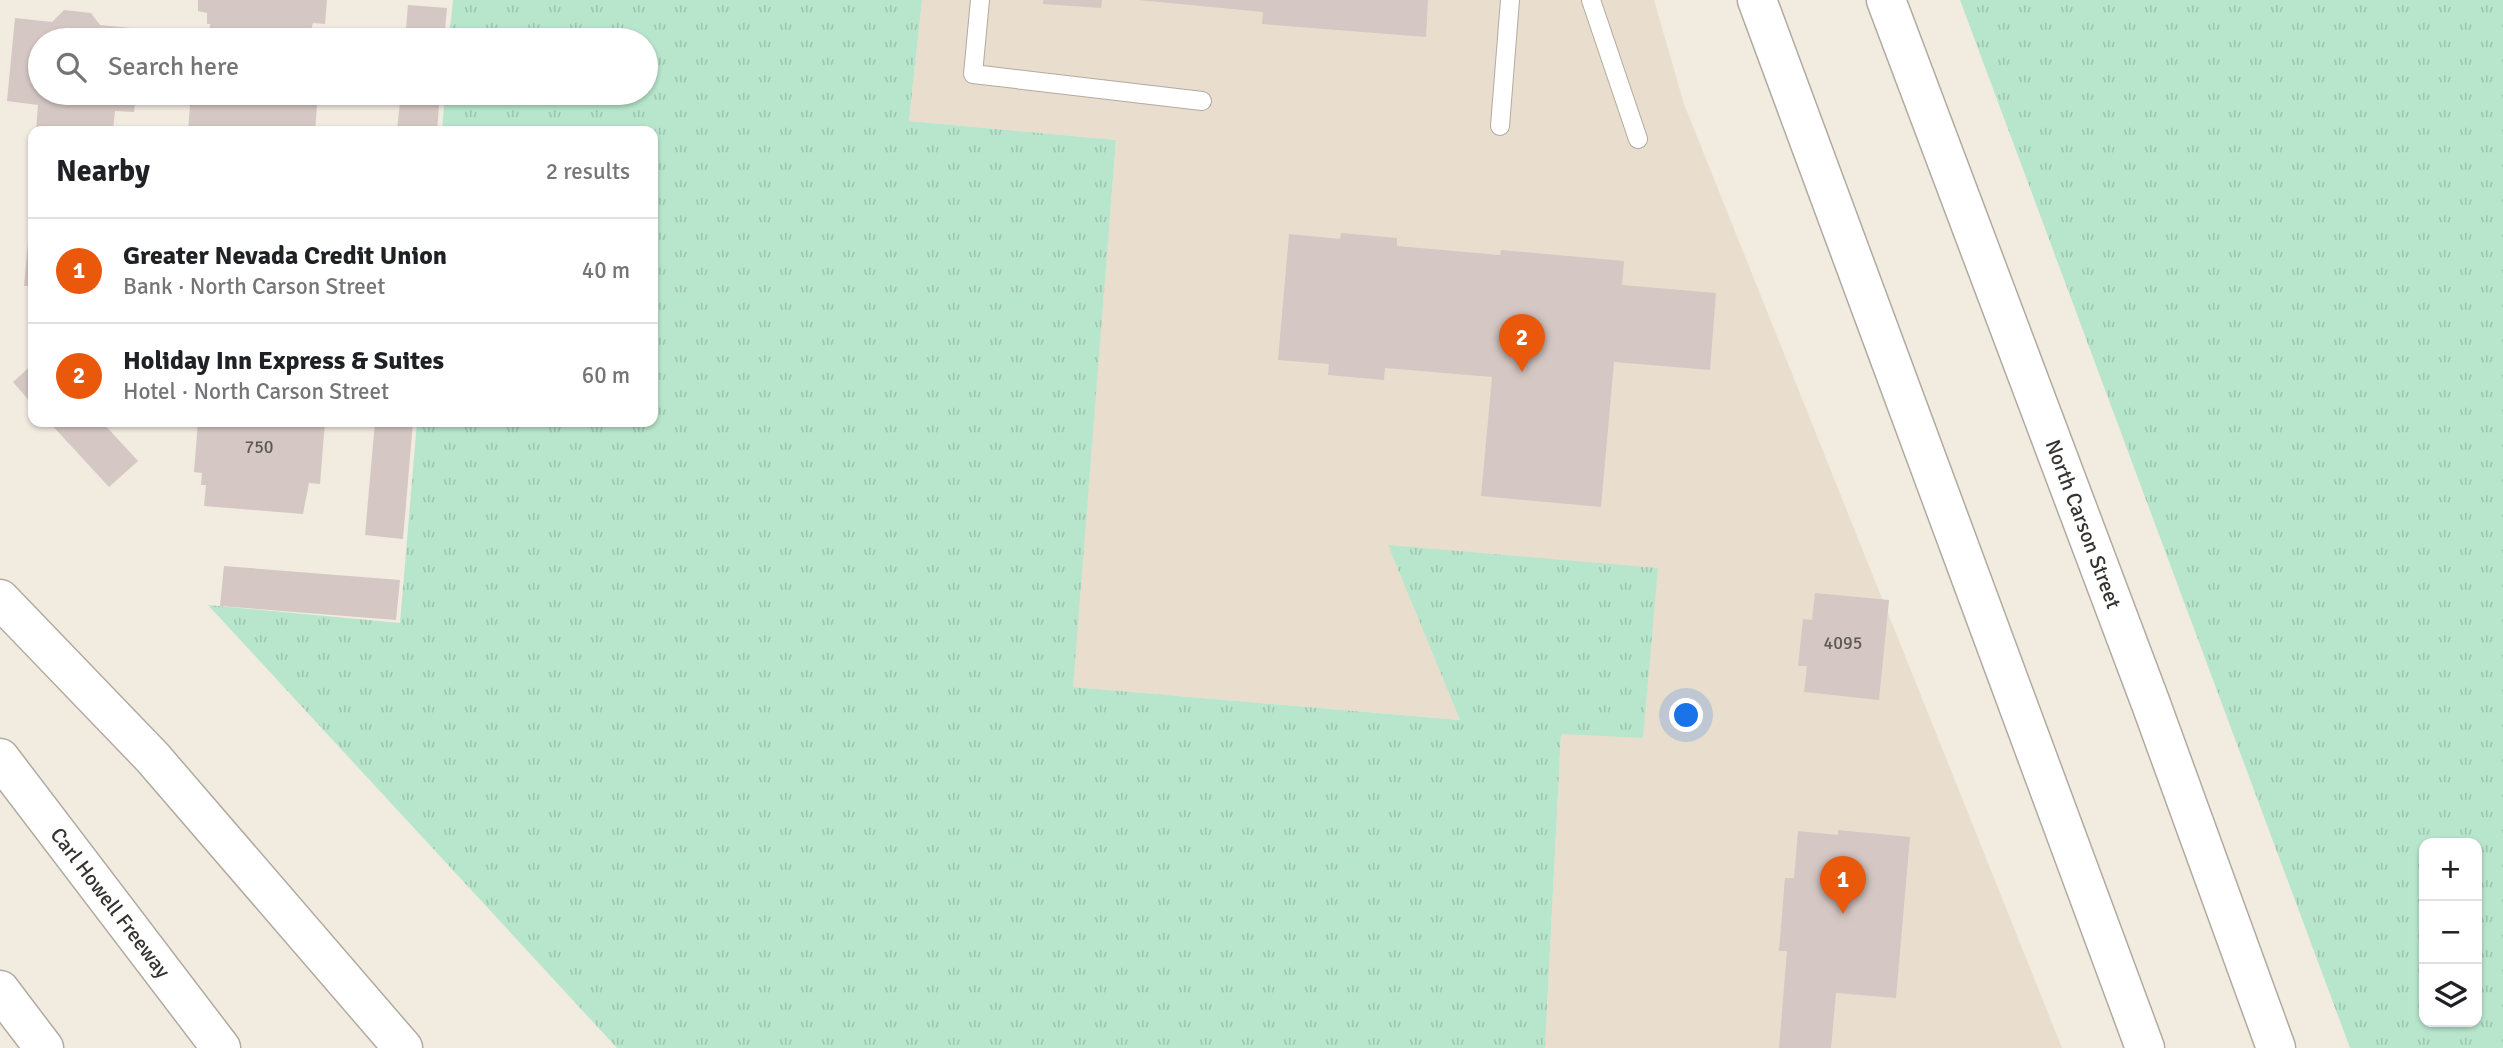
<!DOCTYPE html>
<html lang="en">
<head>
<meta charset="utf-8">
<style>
  :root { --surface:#fff; --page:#f6f6f6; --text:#202124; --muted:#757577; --line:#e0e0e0; --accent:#ea580c }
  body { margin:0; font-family:Signika,sans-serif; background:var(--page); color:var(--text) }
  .controls { position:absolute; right:21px; bottom:21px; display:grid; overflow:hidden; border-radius:14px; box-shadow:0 2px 5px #0004 }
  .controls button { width:63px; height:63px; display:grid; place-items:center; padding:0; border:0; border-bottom:2px solid var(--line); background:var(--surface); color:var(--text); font:35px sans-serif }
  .you { position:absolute; left:1687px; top:716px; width:24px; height:24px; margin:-18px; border:5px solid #fff; border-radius:50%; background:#1a73e8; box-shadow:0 0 0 10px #1a73e833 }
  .badge { display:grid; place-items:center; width:46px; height:46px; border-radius:50%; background:var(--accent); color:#fff; font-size:23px; font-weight:700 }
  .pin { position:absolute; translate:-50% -58px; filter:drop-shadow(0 2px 4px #0008) }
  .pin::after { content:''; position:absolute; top:37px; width:24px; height:21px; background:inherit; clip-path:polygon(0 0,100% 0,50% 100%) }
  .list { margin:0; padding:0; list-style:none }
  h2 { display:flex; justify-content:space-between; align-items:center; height:91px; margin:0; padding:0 28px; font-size:30px }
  h2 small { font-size:23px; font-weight:400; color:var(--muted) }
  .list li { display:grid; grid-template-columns:46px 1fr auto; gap:21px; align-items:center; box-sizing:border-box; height:105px; padding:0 28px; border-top:2px solid var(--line) }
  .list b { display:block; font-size:26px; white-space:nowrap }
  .list p { margin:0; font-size:23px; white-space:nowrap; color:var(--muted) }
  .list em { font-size:23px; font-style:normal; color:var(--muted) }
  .icon { flex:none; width:38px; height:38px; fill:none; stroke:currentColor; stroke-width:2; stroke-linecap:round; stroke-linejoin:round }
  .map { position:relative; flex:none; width:2503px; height:1048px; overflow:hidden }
  .search { position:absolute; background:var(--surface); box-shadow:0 2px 5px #0004; left:28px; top:28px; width:630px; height:77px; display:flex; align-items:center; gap:18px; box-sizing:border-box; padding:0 24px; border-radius:38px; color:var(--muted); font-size:26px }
  .panel { position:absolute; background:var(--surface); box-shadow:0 2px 5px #0004; left:28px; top:126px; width:630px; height:301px; border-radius:14px }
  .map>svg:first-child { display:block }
</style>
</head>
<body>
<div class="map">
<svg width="2503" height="1048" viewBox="0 0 2503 1048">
  <defs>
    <pattern id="grass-tufts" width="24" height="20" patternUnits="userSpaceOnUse" patternTransform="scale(1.75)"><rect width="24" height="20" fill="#b8e6cd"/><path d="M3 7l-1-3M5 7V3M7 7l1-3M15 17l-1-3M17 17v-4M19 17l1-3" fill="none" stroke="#9fc6b0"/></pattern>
  </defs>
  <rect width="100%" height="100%" fill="#f2ebe0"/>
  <path fill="#e9decd" d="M 922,0 L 1654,0 L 1684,104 L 2062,1048 L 1545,1048 L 1561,733 L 1389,545 L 1461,720 L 1072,687 L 1116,140 L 909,121 Z"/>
  <path fill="url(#grass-tufts)" fill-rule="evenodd" d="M 453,0 L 922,0 L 909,121 L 1116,140 L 1073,687 L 1460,720 L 1388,545 L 1658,568 L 1643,738 L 1561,734 L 1545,1048 L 617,1048 L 208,605 L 400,623 L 417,422 L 653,422 L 653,131 L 442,131 L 445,93 L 646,93 L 646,40 L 449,40 Z
    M 1960,0 L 2503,0 L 2503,1048 L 2350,1048 ZM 2424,843 L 2477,843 L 2477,1022 L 2424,1022 Z"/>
  <path fill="#d5c7c4" d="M 198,0 L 327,0 L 325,24 L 313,23 L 308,40 L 209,40 L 210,24 L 207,24 L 207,13 L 198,11 Z
    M 1043,0 L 1102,0 L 1101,8 L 1043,4 Z
    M 1138,0 L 1428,0 L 1426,37 L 1262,24 L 1263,12 Z
    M 408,5 L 447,8 L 444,40 L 405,40 Z
    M 64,10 L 91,13 L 100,25 L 142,29 L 141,40 L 40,40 L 40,93 L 136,93 L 134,112 L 115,111 L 113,131 L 36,131 L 38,105 L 7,101 L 15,18 L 52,22 Z
    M 191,93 L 318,93 L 315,131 L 188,131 Z
    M 401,93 L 440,93 L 437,131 L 397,130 Z
    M 31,210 L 33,210 L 33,286 L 24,286 Z
    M 1341,233 L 1397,238 L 1397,246 L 1500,255 L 1501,250 L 1624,261 L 1622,285 L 1716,293 L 1710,370 L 1614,362 L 1601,507 L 1481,496 L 1492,377 L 1385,368 L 1384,380 L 1328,375 L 1329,364 L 1278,360 L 1289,234 L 1340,239 Z
    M 33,364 L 33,405 L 13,382 Z
    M 49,422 L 102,422 L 138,461 L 109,487 Z
    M 198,422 L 325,422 L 320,484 L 309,483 L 303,514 L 204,506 L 206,485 L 201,485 L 202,473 L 194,472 Z
    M 375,422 L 413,422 L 403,539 L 365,535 Z
    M 224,566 L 400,580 L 396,620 L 220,606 Z
    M 1815,593 L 1889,600 L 1879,700 L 1804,692 L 1807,666 L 1798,666 L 1803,619 L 1812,620 Z
    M 1838,830 L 1910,837 L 1896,998 L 1836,993 L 1831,1048 L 1779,1048 L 1787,951 L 1779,951 L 1785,878 L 1794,878 L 1798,831 L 1838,835 Z"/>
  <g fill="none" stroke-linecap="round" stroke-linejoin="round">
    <g stroke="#b1aaa0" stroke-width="20">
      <path id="service" d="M 980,0 L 973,74 L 1202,101
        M 1591,0 L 1638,139
        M 1500,126 L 1510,0"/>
    </g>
    <g stroke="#b1aaa0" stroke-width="41">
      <g id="primary">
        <path d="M 1757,0 L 2145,1048"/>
        <path id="s1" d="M 1886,0 L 2151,704 L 2276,1048"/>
      </g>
    </g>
    <g stroke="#b1aaa0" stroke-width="41">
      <g id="motorway">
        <path d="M 0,599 L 153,758 L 403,1048"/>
        <path id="s2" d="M 0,758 L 221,1048"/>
        <path d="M 0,990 L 44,1048"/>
      </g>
    </g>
    <use href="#service" stroke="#fff" stroke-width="18"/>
    <use href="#primary" stroke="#fff" stroke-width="38"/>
    <use href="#motorway" stroke="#fff" stroke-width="38"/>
  </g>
  <g text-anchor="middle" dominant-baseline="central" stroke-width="5" stroke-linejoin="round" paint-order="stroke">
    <g font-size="18" fill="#5d5854">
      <text x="259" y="447">750</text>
      <text x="1843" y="643">4095</text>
    </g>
    <g font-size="21" fill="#35332f" stroke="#fef9f0">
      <text stroke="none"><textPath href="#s1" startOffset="560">North Carson Street</textPath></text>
      <text stroke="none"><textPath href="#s2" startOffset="182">Carl Howell Freeway</textPath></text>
    </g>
  </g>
</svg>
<div class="controls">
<button>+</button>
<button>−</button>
<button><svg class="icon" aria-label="layers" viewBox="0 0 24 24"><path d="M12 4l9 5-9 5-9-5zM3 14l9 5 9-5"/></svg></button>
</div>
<div class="you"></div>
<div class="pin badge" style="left:1843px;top:914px">1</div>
<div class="pin badge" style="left:1522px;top:372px">2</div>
<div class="search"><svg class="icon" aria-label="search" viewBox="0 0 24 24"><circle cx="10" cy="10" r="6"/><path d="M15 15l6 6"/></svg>Search here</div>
<section class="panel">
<h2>Nearby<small>2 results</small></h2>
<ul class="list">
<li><span class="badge">1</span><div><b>Greater Nevada Credit Union</b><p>Bank · North Carson Street</p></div><em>40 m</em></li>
<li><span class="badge">2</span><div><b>Holiday Inn Express &amp; Suites</b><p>Hotel · North Carson Street</p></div><em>60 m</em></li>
</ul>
</section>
</div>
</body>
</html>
